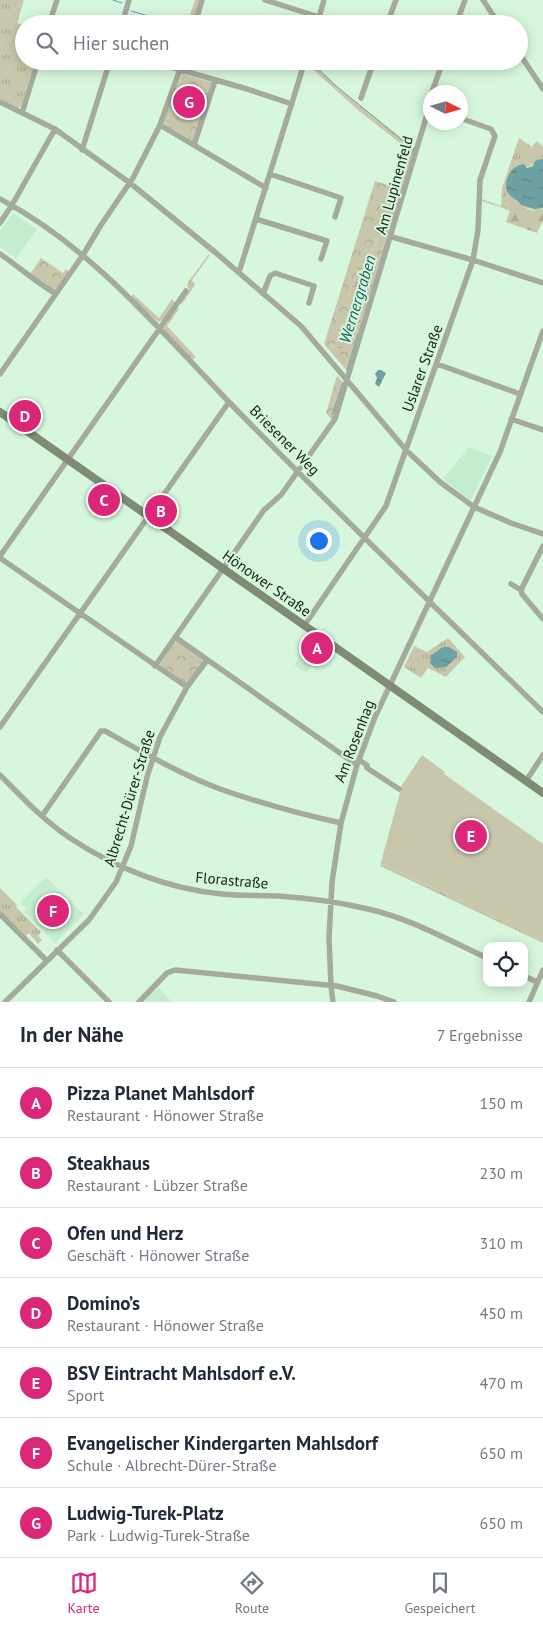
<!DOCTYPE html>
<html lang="de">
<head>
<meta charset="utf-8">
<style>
  :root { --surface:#fff; --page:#f6f6f7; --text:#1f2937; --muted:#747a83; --line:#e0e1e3; --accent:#db2777 }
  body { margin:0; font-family:"PT Sans",sans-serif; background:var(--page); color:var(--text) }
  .controls { position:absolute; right:15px; bottom:15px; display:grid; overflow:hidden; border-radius:10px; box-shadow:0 2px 12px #0003 }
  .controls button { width:45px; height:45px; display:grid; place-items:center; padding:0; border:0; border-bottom:1px solid var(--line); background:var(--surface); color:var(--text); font:25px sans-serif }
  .compass { position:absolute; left:423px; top:85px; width:45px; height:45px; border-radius:50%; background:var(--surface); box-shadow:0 2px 12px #0003; rotate:95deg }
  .you { position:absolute; left:318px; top:540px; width:18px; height:18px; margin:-12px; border:4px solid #fff; border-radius:50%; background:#1a73e8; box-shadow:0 0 0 8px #1a73e833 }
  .badge { display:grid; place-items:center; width:32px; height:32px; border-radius:50%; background:var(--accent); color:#fff; font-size:16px; font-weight:700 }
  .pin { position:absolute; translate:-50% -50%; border:2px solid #fff; box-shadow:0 1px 5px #0006 }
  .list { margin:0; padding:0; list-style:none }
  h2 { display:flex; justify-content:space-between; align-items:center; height:65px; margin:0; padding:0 20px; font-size:21px }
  h2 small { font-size:16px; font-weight:400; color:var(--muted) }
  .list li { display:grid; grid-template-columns:32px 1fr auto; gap:15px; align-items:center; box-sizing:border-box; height:70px; padding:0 20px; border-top:1px solid var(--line) }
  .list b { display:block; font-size:19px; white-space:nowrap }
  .list p { margin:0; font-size:16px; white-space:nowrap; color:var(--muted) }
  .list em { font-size:16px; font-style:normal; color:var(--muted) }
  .icon { flex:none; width:28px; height:28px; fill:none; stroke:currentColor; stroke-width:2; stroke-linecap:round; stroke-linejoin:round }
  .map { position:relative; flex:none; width:543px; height:1002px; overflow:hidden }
  .search { position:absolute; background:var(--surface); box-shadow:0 2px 12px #0003; left:15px; right:15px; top:15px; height:55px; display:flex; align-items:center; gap:12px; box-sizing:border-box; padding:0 18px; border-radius:28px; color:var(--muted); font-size:19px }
  .sheet { height:555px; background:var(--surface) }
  nav { display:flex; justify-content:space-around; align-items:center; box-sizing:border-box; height:70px; border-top:1px solid var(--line); background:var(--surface); font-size:14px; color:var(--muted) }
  nav a { display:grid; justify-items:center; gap:2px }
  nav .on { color:var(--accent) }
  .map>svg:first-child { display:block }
</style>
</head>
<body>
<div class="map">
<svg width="543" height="1002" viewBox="0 0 543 1002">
  <defs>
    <pattern id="grass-tufts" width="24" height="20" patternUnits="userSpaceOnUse" patternTransform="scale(1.25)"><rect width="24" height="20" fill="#c8c7ab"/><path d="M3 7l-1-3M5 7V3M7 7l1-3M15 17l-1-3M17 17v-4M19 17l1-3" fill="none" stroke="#abab92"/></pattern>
    <pattern id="forest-firs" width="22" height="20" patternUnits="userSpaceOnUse" patternTransform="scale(1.25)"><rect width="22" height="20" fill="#c8c7ab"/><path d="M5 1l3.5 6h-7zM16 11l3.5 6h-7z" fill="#abab92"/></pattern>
    <pattern id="wetland-marsh" width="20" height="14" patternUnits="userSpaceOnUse" patternTransform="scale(1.25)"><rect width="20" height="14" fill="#c8c7ab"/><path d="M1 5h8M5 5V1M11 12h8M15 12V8" fill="none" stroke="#abab92"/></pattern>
    <pattern id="park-crowns" width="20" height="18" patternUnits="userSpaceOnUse" patternTransform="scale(1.25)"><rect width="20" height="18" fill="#c8c7ab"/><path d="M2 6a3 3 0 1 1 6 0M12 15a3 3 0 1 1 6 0" fill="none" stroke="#abab92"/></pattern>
    <pattern id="water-ripples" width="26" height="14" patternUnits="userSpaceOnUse" patternTransform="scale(1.25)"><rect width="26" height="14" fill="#6ea1a3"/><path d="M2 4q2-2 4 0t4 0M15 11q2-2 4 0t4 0" fill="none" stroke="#598384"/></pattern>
  </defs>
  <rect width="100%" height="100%" fill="#d6f7de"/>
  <path fill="#c4ecce" d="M 13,213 L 37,230 L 16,258 L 0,247 L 0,231 Z
    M 469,447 L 492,456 L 471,500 L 443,479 Z
    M 312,640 L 324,648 L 306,673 L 294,665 Z
    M 46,877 L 84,914 L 55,943 L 24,912 L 27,909 L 20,903 Z
    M 159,988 L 172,1002 L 142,1002 L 150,994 Z"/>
  <path fill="url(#grass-tufts)" d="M 0,0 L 24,0 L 17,23 L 24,25 L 24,61 L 35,61 L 21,106 L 18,108 L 0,99 Z
    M 195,0 L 200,0 L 193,24 L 187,24 Z
    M 309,61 L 342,91 L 410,145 L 405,147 L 359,111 L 308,65 Z
    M 519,138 L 532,147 L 537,141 L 543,147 L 543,159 L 541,159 C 532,167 527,168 516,166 L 512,196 L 535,209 L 543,208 L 538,211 L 520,206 L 515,201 L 510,201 L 503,208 L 482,201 L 482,199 L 501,206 L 502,188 Z
    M 209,254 L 210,255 L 192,280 L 195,285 L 182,304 L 180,302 L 189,289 L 187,286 L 189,281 Z
    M 66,269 L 69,272 L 55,292 L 30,273 L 33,270 L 55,284 Z
    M 133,294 L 159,318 L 172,299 L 176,304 L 162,321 L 158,322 L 131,298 Z
    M 177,308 L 179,309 L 167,326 L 196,357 L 192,360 L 163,329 Z
    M 448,638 L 465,657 L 446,677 L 428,668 L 421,678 L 404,667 L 414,646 L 427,652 Z
    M 383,864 L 543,940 L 543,943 L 380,866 Z
    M 0,888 L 17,905 L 16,907 L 41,932 L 38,936 L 42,940 L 38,944 L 29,933 L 26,936 L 0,911 Z"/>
  <path fill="url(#forest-firs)" d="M 510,201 L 515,201 C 522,208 533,213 543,209 L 543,220 L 537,233 L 506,222 L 510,211 L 503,208 Z"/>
  <path fill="url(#wetland-marsh)" d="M 371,228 L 378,238 L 354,299 L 352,319 L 340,357 L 331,348 L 340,338 L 347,319 L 350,290 L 356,277 L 357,267 L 374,244 L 375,238 Z"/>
  <path fill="url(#park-crowns)" fill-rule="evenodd" d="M 182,74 L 214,83 L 194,142 L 165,125 L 164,121 Z
    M 413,147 L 416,148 L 348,372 L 324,344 L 375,181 L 397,188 L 409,153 ZM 375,238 L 378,239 L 359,282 L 354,299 L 352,319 L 340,356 L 331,348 L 340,338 L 347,319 L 350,290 L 356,277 L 357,268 L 374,244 Z
    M 41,258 L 63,273 L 55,285 L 33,270 Z
    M 337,376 L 345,384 L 332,420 L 326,413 Z
    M 176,642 L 179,642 L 202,659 L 202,663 L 187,683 L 184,683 L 161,667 L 160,664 L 174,643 Z"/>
  <path fill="#c8c7ab" d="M 422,755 L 445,772 L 444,774 L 543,844 L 543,940 L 383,864 L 380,866 L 402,785 Z"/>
  <path fill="url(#water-ripples)" d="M 541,159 L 543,159 L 543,208 L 535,209 L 521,205 C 518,199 509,197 507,191 C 503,179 512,165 524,164 L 527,168 L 533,166 L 535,161 Z
    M 378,370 L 381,370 L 386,373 L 379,387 L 375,384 L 377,378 L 375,374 Z
    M 444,647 L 449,647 L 457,652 L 457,657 L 446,667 L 435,668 L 430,663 L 431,655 C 436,653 438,649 444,647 Z"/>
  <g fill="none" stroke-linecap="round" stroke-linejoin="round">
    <path stroke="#6ea1a3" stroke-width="1" d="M 113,0 L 122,3
      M 131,11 L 159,19 L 186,24
      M 310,61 L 335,85 L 408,145
      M 412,155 L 414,148
      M 347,370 L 358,334
      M 332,415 L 343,383"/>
    <path stroke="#a4ab9d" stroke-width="5.5" d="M 265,0 L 319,17
      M 483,0 L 499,24
      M 49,24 L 57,0
      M 122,24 L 129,0
      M 195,24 L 202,0
      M 317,24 L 324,0
      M 387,24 L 396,0
      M 456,24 L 465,0
      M 519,53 L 543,89
      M 150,61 L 247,89 L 292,104
      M 432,92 L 443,61
      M 361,98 L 374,61
      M 0,102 L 55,129 L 130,183 L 216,253 L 301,326 L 406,450 L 440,482 L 474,507 L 511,523 L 543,534
      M 22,113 L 38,61
      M 160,125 L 266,188
      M 194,145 L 215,81
      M 82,150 L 110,61
      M 270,174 L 341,198 L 335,217
      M 0,199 C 91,247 158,328 228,401 C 331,507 437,609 543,712
      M 256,219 L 327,241 L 321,259
      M 0,223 L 12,205 L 55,129
      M 392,237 L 473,260 L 543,283
      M 0,254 C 19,267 36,282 56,294
      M 238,272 L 240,269 L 305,61
      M 263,294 L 270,276 L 275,273 L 314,286 L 309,303
      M 437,364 L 520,394
      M 0,374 L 83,255 L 101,225 L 133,178 L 160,125 L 183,61
      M 511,419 L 543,430
      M 0,556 L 186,291
      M 0,558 L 187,687
      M 511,584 L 521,590
      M 521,590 L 543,546
      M 521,590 L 522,594 L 543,619
      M 304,626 L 386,506 L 473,260 L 478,230 L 480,180 L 495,136 L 491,129 L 460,118
      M 175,637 L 357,765
      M 155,666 L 264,510 L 281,495 L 335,419 L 429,108 L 430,96
      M 0,727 L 229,402
      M 359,760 L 367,765 L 367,768 L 399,789
      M 0,775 C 22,797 44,821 70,838 C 115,868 168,889 222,894 C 240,896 259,895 278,896 C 309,898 338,902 368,909 C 409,918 448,940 487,958
      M 526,781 L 543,755
      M 42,816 L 101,731 L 105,731 C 142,752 180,774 220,789 C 260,803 300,814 341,823
      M 0,914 L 46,960
      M 57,950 L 109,1002
      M 524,976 L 537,982
      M 5,1002 L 89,920 L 116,882 L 131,846 L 147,777 L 160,737 L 187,687 L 207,660
      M 139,1002 L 167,973 L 175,970 L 337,986 L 377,996 L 394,1002
      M 333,1002 L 331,986 L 329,938 L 332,882 L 341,823 L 357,765 L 375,717 L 500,452 L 543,331
      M 529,1002 L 543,970"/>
    <path stroke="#808b76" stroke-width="8" d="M 0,412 L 543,793"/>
  </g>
  <g text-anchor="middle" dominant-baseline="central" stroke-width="4" stroke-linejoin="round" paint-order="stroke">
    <g font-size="15" fill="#142018" stroke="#d6f7de">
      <text transform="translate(394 185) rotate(-74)">Am Lupinenfeld</text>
      <text transform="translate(422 368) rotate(-70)">Uslarer Straße</text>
      <text transform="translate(285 440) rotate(45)">Briesener Weg</text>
      <text transform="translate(267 583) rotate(35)">Hönower Straße</text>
      <text transform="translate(354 741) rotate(-69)">Am Rosenhag</text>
      <text transform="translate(129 798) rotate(-73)">Albrecht-Dürer-Straße</text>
      <text transform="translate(232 880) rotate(5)">Florastraße</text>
    </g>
    <g font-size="16" font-style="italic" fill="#1a6164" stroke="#d6f7de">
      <text transform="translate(357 299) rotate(-73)">Wernergraben</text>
    </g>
  </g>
</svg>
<div class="controls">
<button><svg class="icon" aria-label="locate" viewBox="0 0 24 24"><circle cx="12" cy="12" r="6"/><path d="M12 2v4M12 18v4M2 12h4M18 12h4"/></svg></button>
</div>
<svg class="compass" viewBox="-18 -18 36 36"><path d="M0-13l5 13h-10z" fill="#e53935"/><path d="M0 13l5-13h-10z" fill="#747a83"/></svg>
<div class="you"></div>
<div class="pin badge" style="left:317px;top:648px">A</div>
<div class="pin badge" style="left:161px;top:511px">B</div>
<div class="pin badge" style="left:104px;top:500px">C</div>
<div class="pin badge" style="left:25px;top:416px">D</div>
<div class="pin badge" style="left:471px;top:836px">E</div>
<div class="pin badge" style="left:53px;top:911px">F</div>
<div class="pin badge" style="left:189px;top:102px">G</div>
<div class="search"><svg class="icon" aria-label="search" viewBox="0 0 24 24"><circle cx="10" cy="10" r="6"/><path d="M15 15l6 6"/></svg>Hier suchen</div>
</div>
<section class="sheet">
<h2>In der Nähe<small>7 Ergebnisse</small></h2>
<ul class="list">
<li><span class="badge">A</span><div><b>Pizza Planet Mahlsdorf</b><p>Restaurant · Hönower Straße</p></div><em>150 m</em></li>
<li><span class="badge">B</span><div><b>Steakhaus</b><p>Restaurant · Lübzer Straße</p></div><em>230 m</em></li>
<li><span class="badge">C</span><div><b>Ofen und Herz</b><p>Geschäft · Hönower Straße</p></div><em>310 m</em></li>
<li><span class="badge">D</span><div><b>Domino’s</b><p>Restaurant · Hönower Straße</p></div><em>450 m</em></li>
<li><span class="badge">E</span><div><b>BSV Eintracht Mahlsdorf e.V.</b><p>Sport</p></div><em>470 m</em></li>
<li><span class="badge">F</span><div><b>Evangelischer Kindergarten Mahlsdorf</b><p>Schule · Albrecht-Dürer-Straße</p></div><em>650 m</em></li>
<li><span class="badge">G</span><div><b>Ludwig-Turek-Platz</b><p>Park · Ludwig-Turek-Straße</p></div><em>650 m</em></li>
</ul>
</section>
<nav>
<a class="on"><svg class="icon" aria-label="map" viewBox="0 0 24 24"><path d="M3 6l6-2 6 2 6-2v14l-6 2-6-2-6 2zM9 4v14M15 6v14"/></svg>Karte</a>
<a><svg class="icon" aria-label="directions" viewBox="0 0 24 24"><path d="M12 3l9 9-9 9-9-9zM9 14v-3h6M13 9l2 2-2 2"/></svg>Route</a>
<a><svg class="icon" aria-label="saved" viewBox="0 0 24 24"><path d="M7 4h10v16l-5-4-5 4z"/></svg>Gespeichert</a>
</nav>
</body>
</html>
